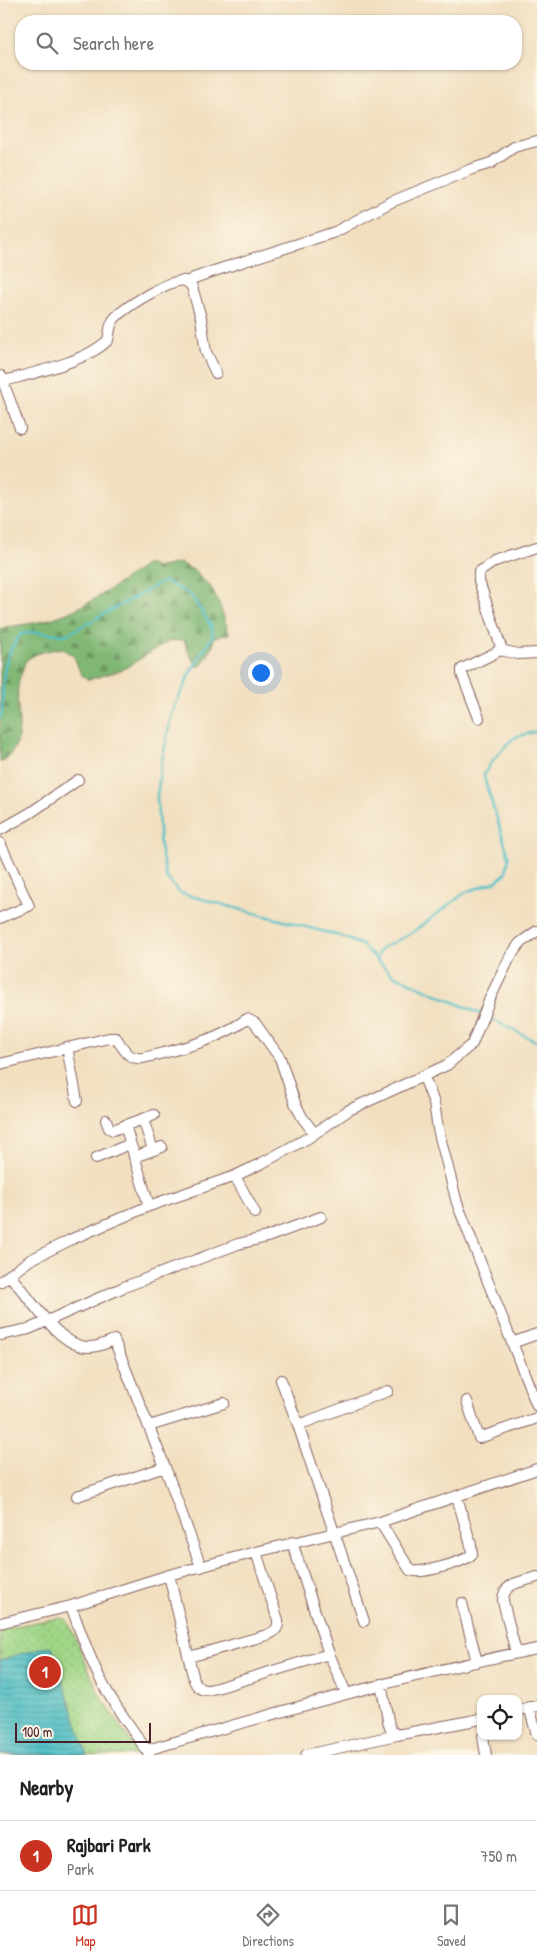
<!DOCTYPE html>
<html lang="en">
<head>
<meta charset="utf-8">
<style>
  :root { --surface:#fff; --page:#f6f6f6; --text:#202124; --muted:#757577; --line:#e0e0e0; --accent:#c8321e }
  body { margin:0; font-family:"Patrick Hand",sans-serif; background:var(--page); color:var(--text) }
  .controls { position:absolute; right:15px; bottom:15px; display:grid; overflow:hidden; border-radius:10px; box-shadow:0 1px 4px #0004 }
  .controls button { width:45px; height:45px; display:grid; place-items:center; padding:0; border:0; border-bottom:1px solid var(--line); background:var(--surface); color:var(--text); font:25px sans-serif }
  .scale { position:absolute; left:15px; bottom:12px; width:136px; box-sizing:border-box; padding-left:5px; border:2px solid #4a1f2b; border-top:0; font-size:14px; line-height:18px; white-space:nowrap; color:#4a1f2b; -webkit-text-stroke:4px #fcf5e5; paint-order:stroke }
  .you { position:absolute; left:260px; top:672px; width:18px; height:18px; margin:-12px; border:4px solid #fff; border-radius:50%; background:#1a73e8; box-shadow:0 0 0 8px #1a73e833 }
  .badge { display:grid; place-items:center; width:32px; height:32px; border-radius:50%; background:var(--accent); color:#fff; font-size:16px; font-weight:700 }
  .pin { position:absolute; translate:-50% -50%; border:2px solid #fff; box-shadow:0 1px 5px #0006 }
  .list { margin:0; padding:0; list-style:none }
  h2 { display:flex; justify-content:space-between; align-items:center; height:65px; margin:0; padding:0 20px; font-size:21px }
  h2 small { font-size:16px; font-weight:400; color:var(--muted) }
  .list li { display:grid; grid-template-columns:32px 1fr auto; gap:15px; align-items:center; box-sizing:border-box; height:70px; padding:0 20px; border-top:1px solid var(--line) }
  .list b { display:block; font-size:19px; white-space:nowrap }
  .list p { margin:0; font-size:16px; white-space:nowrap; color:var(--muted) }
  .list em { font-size:16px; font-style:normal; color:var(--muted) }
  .icon { flex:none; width:28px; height:28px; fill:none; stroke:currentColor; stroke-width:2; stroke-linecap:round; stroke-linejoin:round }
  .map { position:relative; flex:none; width:537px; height:1755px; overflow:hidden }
  .search { position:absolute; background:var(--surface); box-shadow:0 1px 4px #0004; left:15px; right:15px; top:15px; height:55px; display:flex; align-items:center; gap:12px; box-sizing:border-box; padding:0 18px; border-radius:20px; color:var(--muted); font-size:19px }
  .sheet { height:135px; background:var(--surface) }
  nav { display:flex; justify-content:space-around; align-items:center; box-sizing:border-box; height:70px; border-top:1px solid var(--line); background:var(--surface); font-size:14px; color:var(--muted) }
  nav a { display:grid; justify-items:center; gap:2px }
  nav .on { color:var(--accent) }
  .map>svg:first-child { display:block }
</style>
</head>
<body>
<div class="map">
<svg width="537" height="1755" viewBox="0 0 537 1755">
  <defs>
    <pattern id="forest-firs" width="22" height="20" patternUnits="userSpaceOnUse" patternTransform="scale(1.25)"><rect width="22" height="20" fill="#80b774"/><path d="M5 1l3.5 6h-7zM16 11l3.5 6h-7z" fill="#6b945f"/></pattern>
    <pattern id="park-dots" width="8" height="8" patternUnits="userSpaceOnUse" patternTransform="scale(1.25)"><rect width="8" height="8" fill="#a0d687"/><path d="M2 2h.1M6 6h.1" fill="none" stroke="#8bb775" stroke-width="1.8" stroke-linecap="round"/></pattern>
    <pattern id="water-rules" width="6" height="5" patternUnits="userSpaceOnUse" patternTransform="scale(1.25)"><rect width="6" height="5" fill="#52c0c6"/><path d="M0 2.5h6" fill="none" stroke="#469ba1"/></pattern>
  </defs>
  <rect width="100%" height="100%" fill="#fcf5e5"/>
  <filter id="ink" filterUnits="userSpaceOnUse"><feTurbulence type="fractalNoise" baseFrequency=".02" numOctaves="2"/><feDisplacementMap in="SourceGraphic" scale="10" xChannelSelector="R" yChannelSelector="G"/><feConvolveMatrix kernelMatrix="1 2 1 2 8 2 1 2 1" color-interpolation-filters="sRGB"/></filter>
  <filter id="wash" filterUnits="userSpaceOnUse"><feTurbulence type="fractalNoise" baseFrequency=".0096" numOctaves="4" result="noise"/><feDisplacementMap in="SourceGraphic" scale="20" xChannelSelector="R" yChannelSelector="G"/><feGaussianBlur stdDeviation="1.12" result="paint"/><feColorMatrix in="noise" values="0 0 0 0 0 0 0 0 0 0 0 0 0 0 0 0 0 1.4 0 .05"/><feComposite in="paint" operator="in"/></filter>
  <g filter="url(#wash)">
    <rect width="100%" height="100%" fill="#f1dfc0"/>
    <path fill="url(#forest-firs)" stroke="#656b50" d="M 148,563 L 155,568 L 180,563 L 197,572 C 199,579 206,581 210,586 C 220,600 224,619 229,634 L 214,637 L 213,646 L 201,666 L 198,667 L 189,654 L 184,640 L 169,641 L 122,670 L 88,680 L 81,674 L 74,657 L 62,648 C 51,650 34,652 26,661 C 24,663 23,669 22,672 C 8,702 35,742 0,763 L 0,630 L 5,627 C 18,625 33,624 47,620 C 83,610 117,585 148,563 Z"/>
    <path fill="url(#park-dots)" stroke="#757a59" d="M 58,1618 L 65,1619 L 70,1626 L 100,1696 L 140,1755 L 0,1755 L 0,1629 Z"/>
    <path fill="url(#water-rules)" stroke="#4e7078" d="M 52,1647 L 87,1755 L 0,1755 L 0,1660 L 40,1648 Z"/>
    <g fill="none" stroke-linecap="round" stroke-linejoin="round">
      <path stroke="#52c0c6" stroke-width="2.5" d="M 0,718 L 2,712 C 4,680 0,659 21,634 L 36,632 L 66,635 L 164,581 L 191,595 L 211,626 L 213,635 L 191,671 L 172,713 L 161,765 L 157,797 L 160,847 L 166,877 L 180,893 L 340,936 L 362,945 L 391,974 L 481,1014
        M 377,961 L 378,952 L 384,947 L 412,933 L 466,892 L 495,882 L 506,873 L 509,857 L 485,781 L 484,774 L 493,760 L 509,742 L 516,737 L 537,731
        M 487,1017 L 537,1042"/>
    </g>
  </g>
  <g filter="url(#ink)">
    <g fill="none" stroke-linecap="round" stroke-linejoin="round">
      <g stroke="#84625f" stroke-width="12">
        <path id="minor" d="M 188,283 L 194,278 L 214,271 L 335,232 L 391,202 L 472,169 L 491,163 L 514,147 L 537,141
          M 1,376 L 20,428
          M 4,381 C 33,373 86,362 108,340 C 110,333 109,324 115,318 C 124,308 172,277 186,281 C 189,282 190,284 192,287 L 201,318 L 206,352 L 216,373
          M 500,650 L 518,654 L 537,653
          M 479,718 L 462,674 L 462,669 L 497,652 L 501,647 L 479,581 L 479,572 L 495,561 L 537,547
          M 0,830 L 30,813 L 78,780
          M 0,843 L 29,906 L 0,918
          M 67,1047 L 77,1101
          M 0,1064 L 109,1038 L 116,1038 C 124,1049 128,1060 143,1058 C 180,1049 216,1041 247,1019 L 255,1023 L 280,1058 L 295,1103 L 302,1117 L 314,1133
          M 424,1077 L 434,1103 L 438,1129 L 457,1203 L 537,1406
          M 143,1119 L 153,1150
          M 106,1120 L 109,1128 L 113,1130 L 154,1115
          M 125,1125 L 149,1206
          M 134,1157 L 162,1147
          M 96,1158 L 130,1144
          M 235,1176 L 255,1213
          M 10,1276 C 30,1297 58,1346 88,1347 C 96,1348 106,1343 114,1340 L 165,1467 L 201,1567
          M 0,1282 L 30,1260 L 72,1239 L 149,1206 L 235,1176 L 262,1163 L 308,1138 L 349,1110 L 447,1065 L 472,1044 L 491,996 L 510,957 L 520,943 L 537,931
          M 0,1335 L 29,1329 L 124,1287 L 238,1244 L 267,1237 L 321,1217
          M 512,1343 L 537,1334
          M 281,1380 L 298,1425 L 364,1621
          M 467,1401 L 479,1438 L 537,1418
          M 298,1425 L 388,1391
          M 149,1426 L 224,1403
          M 77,1496 L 165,1467
          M 380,1522 L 410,1570 C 420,1575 465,1562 472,1554 L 471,1545 L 457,1497
          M 292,1542 L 329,1654 L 346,1693
          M 169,1575 L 194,1680 C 199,1692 206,1691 217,1688 L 329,1654
          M 462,1603 L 477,1662
          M 71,1606 C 81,1633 90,1661 104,1686 C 117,1710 134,1731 149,1754
          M 0,1623 L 71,1606 L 169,1575 L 256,1552 L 380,1522 L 537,1469
          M 516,1653 L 503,1601 C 503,1582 522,1582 537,1577
          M 189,1657 L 267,1635 C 275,1632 279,1628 278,1620 L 256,1552
          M 381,1684 L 389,1725 L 391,1730 L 397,1735 L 481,1719
          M 529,1707 L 537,1735
          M 518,1710 L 537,1706
          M 483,1736 L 486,1755
          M 147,1750 C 276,1713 405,1675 537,1649
          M 306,1755 L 397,1735"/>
      </g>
      <use href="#minor" stroke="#fff" stroke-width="10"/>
    </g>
  </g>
</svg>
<div class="controls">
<button><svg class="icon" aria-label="locate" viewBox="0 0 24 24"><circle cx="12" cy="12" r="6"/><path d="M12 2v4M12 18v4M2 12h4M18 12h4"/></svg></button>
</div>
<div class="scale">100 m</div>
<div class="you"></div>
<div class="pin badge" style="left:45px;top:1672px">1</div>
<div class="search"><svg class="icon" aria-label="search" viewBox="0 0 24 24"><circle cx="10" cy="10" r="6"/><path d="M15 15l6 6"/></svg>Search here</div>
</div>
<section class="sheet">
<h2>Nearby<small></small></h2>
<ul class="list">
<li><span class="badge">1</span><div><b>Rajbari Park</b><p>Park</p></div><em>750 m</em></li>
</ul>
</section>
<nav>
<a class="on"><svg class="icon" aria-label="map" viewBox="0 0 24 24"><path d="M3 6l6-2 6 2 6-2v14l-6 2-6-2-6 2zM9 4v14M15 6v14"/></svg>Map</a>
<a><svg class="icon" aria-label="directions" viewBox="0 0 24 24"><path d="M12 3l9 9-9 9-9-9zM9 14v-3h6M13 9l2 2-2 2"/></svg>Directions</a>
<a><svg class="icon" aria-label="saved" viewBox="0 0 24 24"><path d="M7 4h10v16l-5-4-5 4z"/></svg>Saved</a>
</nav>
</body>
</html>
